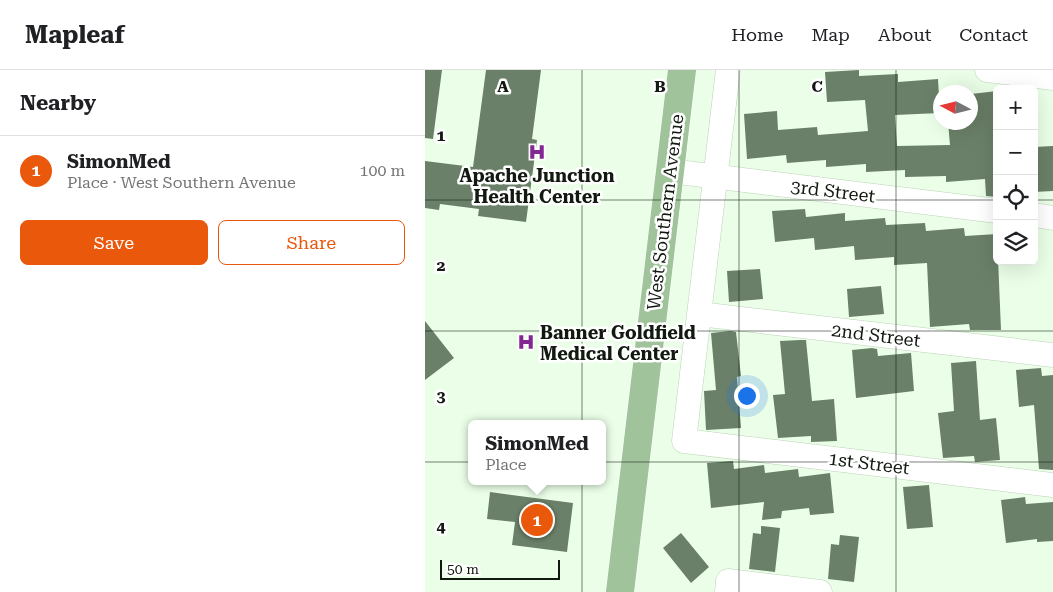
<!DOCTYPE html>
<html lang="en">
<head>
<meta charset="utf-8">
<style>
  :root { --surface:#fff; --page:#f6f6f6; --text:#202124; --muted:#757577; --line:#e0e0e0; --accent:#ea580c }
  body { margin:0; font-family:"Roboto Serif",serif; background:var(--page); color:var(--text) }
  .controls { position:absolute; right:15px; top:15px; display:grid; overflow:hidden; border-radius:8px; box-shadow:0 5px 20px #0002 }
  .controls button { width:45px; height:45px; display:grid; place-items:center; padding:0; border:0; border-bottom:1px solid var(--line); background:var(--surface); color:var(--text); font:25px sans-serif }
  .compass { position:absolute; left:508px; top:15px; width:45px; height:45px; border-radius:50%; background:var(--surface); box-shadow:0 5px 20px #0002; rotate:277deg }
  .scale { position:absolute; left:15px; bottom:12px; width:120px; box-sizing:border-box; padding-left:5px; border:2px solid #111910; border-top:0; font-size:14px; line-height:18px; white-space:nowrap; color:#111910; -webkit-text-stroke:4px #fff; paint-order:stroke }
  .you { position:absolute; left:321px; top:325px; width:18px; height:18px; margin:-12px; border:4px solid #fff; border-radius:50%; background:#1a73e8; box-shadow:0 0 0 8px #1a73e833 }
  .badge { display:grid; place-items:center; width:32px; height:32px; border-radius:50%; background:var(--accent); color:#fff; font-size:16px; font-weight:700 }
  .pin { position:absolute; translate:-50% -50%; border:2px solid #fff; box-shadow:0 1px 5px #0006 }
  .popup { position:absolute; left:43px; top:350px; width:138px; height:65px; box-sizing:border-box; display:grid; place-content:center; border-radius:8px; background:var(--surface); filter:drop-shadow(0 1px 4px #0005); font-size:16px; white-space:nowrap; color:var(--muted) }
  .popup b { font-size:19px; color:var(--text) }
  .popup::after { content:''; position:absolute; left:50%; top:100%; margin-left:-10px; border:10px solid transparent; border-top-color:var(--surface) }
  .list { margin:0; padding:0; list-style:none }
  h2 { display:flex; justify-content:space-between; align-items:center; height:65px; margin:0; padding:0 20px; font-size:21px }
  h2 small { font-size:16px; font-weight:400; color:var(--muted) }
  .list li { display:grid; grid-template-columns:32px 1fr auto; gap:15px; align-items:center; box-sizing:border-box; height:70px; padding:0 20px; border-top:1px solid var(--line) }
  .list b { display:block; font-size:19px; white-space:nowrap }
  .list p { margin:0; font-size:16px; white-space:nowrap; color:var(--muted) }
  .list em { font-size:16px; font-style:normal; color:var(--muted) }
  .actions { display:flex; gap:10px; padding:15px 20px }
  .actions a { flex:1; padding:11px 0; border:1px solid var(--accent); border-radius:8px; text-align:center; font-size:18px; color:var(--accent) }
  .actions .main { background:var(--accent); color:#fff }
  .icon { flex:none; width:28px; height:28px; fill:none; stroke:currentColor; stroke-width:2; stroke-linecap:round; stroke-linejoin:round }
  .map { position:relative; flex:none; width:628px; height:522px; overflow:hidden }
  header { display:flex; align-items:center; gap:30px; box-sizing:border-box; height:70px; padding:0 25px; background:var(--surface); border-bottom:1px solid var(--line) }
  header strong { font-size:24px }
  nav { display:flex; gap:28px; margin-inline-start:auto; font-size:18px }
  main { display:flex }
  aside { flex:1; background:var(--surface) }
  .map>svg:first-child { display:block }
</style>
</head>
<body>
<header>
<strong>Mapleaf</strong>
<nav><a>Home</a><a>Map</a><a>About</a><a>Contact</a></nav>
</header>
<main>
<aside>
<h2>Nearby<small></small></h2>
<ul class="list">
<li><span class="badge">1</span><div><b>SimonMed</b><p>Place · West Southern Avenue</p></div><em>100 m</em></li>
</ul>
<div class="actions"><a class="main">Save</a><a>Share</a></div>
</aside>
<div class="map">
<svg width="628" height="522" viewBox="0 0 628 522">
  <rect width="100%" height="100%" fill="#ebffe8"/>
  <path fill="#6b8068" d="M 0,0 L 17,0 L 8,69 L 0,68 Z
    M 61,0 L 116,0 L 107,69 L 112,70 L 101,152 L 53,146 L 54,139 L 15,134 L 14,140 L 0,138 L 0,91 L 48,97 Z
    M 434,0 L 434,6 L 473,4 L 473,12 L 513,9 L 515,43 L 470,45 L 472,76 L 525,75 L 523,52 L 546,52 L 546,24 L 572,21 L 572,127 L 561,126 L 560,109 L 521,112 L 521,106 L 480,107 L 480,100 L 441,102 L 441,94 L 401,97 L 401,90 L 362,93 L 361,85 L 322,89 L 319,44 L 352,41 L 353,60 L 392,57 L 393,65 L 443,61 L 440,30 L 402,32 L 400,2 Z
    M 628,76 L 628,121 L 609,122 L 609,77 Z
    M 380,139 L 381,147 L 420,143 L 420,151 L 460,148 L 461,155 L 500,153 L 501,161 L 539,158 L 540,166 L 572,164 L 576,260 L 545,260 L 544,254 L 505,257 L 502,193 L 469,195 L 469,187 L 430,190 L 429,176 L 390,180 L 389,168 L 350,172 L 347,141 Z
    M 335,199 L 338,229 L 304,232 L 302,201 Z
    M 456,216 L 459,244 L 424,247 L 422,219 Z
    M 0,251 L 29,288 L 0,310 Z
    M 305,261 L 311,262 L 316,306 L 312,307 L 316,358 L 281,360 L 279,321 L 291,320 L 286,263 Z
    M 375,270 L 381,270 L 387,331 L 409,329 L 412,371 L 386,372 L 386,366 L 353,368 L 348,325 L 360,324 L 355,271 Z
    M 447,278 L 452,279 L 453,286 L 486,283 L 489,321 L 431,328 L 427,280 Z
    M 551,291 L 555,350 L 571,348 L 575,390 L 550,392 L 549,386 L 518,388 L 513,343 L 529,341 L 526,293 Z
    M 616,298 L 617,306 L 628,305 L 628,400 L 614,399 L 609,335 L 594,337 L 591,300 Z
    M 308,391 L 309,399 L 339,395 L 340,403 L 373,399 L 374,407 L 405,403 L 409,443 L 385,445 L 384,438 L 357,441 L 356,448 L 337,450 L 339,432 L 286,438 L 282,393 Z
    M 504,415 L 508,457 L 482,459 L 478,417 Z
    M 65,422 L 148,433 L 142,482 L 87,475 L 90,452 L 62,449 Z
    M 600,427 L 601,434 L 628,432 L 628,471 L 612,472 L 612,469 L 581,473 L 576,430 Z
    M 336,456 L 355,458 L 350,502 L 324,499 L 328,463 L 336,464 Z
    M 256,463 L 284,497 L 266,513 L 238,478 Z
    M 415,465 L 434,467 L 429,512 L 403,509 L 406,474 L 414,475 Z"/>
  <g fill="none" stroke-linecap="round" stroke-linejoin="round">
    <g stroke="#bcd3b8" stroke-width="25">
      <path id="minor" d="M 303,0 L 259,371 L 628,415
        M 562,0 L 628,8
        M 245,101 L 572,141
        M 609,145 L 628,148
        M 274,244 L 628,285
        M 302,522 L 303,511 L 395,522"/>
    </g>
    <g stroke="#fff" stroke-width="29">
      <path id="major" d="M 195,522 L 257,0"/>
    </g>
    <use href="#minor" stroke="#fff" stroke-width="24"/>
    <use href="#major" stroke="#a0c39b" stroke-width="28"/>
  </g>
  <path fill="none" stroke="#111910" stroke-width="1" stroke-opacity="0.55" d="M 157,0 L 157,522M 314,0 L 314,522M 471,0 L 471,522M 0,130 L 572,130M 609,130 L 628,130M 0,261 L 628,261M 0,392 L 628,392"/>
  <defs>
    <g id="hospital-bare" transform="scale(1.35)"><path d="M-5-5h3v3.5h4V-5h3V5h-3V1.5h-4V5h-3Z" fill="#832793" stroke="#fff" stroke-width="2.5" paint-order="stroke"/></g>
  </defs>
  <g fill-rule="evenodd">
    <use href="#hospital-bare" x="112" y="82"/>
    <use href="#hospital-bare" x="101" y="272"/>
  </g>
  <g text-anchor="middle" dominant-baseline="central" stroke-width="5" stroke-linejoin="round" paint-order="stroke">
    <g font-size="18" font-weight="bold" fill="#111910" stroke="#fff">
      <text x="112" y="105">Apache Junction<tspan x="112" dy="21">Health Center</tspan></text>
      <text x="115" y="262" text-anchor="start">Banner Goldfield<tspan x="115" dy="21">Medical Center</tspan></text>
    </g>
    <g font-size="18" fill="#111910" stroke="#fff">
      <text transform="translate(408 121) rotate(7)">3rd Street</text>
      <text transform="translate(240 142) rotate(-83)">West Southern Avenue</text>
      <text transform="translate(451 265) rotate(7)">2nd Street</text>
      <text transform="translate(444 393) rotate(7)">1st Street</text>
    </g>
  </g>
  <g font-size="16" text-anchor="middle" font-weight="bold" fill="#111910" stroke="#fff" stroke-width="5" stroke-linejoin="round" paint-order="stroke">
    <text x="78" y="22">A</text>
    <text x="235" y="22">B</text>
    <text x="392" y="22">C</text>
    <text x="16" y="71">1</text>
    <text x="16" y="201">2</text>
    <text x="16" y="332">3</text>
    <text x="16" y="462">4</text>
  </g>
</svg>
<div class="controls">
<button>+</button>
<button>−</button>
<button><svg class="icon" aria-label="locate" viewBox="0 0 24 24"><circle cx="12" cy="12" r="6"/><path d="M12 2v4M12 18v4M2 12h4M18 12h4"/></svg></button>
<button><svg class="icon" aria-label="layers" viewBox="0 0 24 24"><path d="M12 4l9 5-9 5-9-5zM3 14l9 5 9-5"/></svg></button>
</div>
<svg class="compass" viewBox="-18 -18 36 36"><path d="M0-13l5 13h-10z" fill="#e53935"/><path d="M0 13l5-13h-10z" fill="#757577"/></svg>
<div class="scale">50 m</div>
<div class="you"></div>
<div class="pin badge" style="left:112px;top:450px">1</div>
<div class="popup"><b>SimonMed</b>Place</div>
</div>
</main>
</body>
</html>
